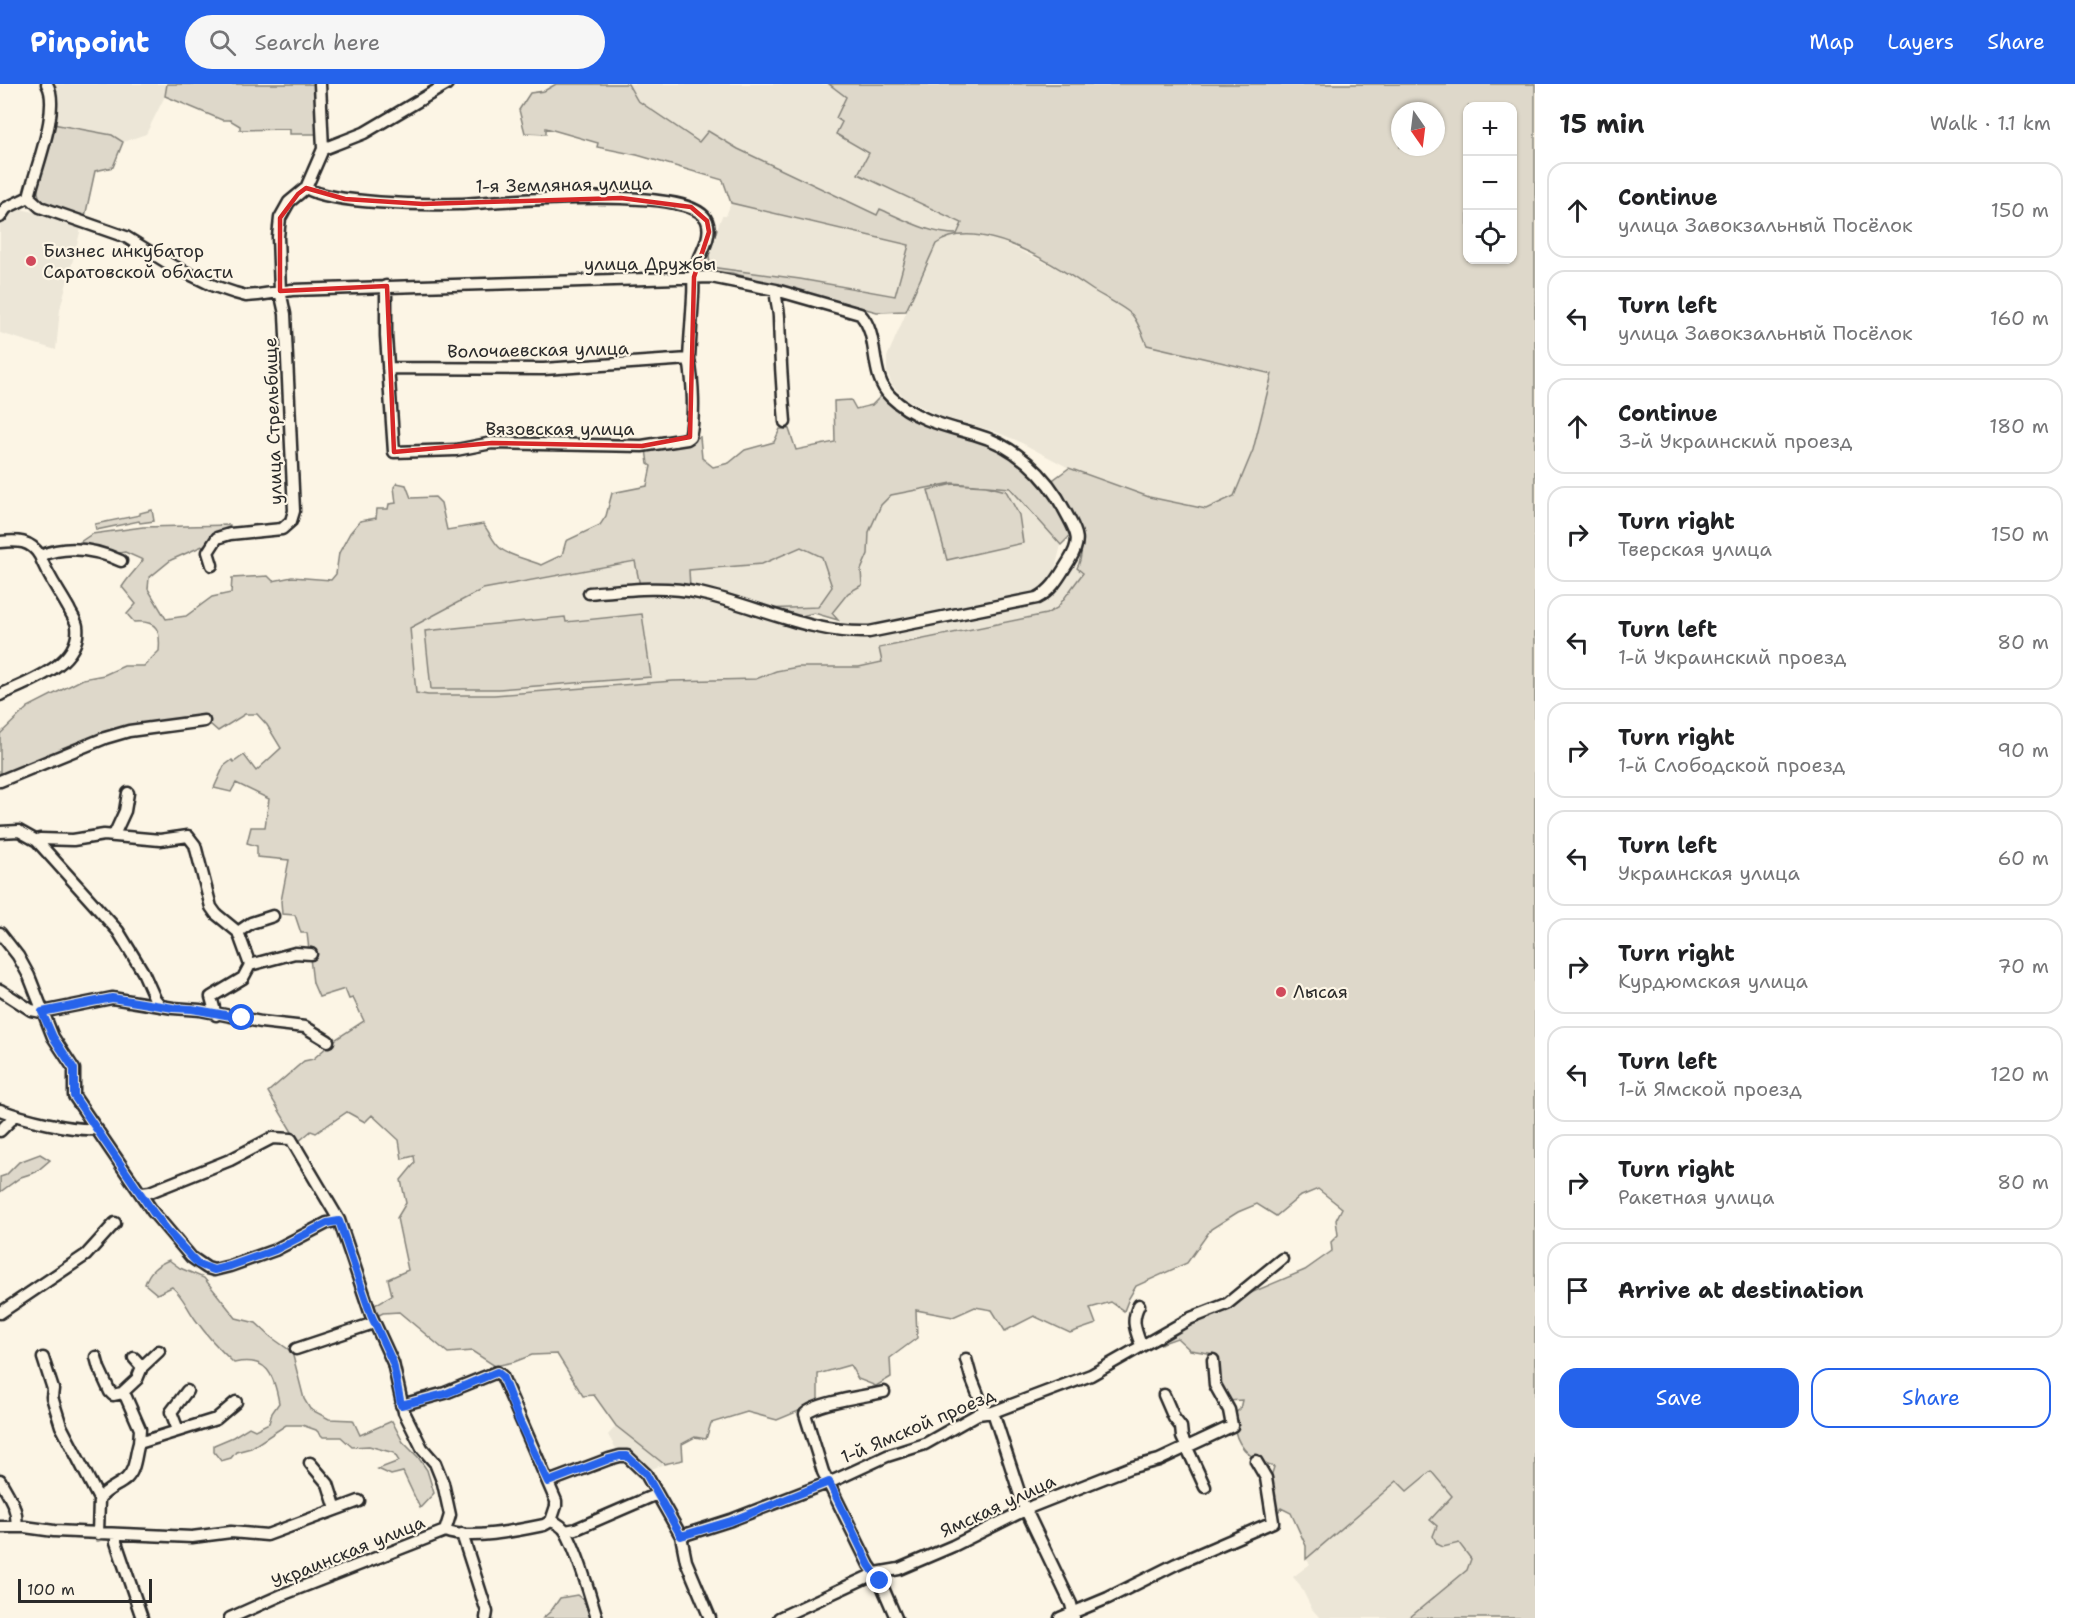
<!DOCTYPE html>
<html lang="en">
<head>
<meta charset="utf-8">
<style>
  :root { --surface:#fff; --page:#f6f6f6; --text:#202124; --muted:#757577; --line:#e0e0e0; --accent:#2563eb }
  body { margin:0; font-family:"Shantell Sans",sans-serif; background:var(--page); color:var(--text) }
  .controls { position:absolute; right:18px; top:18px; display:grid; overflow:hidden; border-radius:12px; box-shadow:0 2px 4px #0004 }
  .controls button { width:54px; height:54px; display:grid; place-items:center; padding:0; border:0; border-bottom:2px solid var(--line); background:var(--surface); color:var(--text); font:30px sans-serif }
  .compass { position:absolute; left:1391px; top:18px; width:54px; height:54px; border-radius:50%; background:var(--surface); box-shadow:0 2px 4px #0004; rotate:166deg }
  .scale { position:absolute; left:18px; bottom:15px; width:134px; box-sizing:border-box; padding-left:6px; border:3px solid #2b2b2b; border-top:0; font-size:16px; line-height:21px; white-space:nowrap; color:#2b2b2b; -webkit-text-stroke:4px #fcf5e5; paint-order:stroke }
  .stop { position:absolute; width:18px; height:18px; margin:-14px; border:4px solid #2563eb; border-radius:50%; background:#fff }
  .stop.end { background:#2563eb; border-color:#fff; box-shadow:0 2px 6px #0008 }
  .list { margin:0; padding:0; list-style:none }
  h2 { display:flex; justify-content:space-between; align-items:center; height:78px; margin:0; padding:0 24px; font-size:26px }
  h2 small { font-size:20px; font-weight:400; color:var(--muted) }
  .list li { display:grid; grid-template-columns:39px 1fr auto; gap:18px; align-items:center; box-sizing:border-box; height:96px; margin:0 12px 12px; padding:0 12px; border:2px solid var(--line); border-radius:18px }
  .list b { display:block; font-size:22px; white-space:nowrap }
  .list p { margin:0; font-size:20px; white-space:nowrap; color:var(--muted) }
  .list em { font-size:20px; font-style:normal; color:var(--muted) }
  .actions { display:flex; gap:12px; padding:18px 24px }
  .actions a { flex:1; padding:14px 0; border:2px solid var(--accent); border-radius:18px; text-align:center; font-size:21px; color:var(--accent) }
  .actions .main { background:var(--accent); color:#fff }
  .icon { flex:none; width:33px; height:33px; fill:none; stroke:currentColor; stroke-width:2; stroke-linecap:round; stroke-linejoin:round }
  .map { position:relative; flex:none; width:1535px; height:1534px; overflow:hidden }
  header { display:flex; align-items:center; gap:36px; box-sizing:border-box; height:84px; padding:0 30px; background:var(--accent); color:#fff }
  header strong { font-size:28px }
  nav { display:flex; gap:33px; margin-inline-start:auto; font-size:21px }
  .search { width:420px; height:54px; background:var(--page); display:flex; align-items:center; gap:15px; box-sizing:border-box; padding:0 21px; border-radius:33px; color:var(--muted); font-size:22px }
  main { display:flex }
  aside { flex:1; background:var(--surface) }
  .map>svg:first-child { display:block }
</style>
</head>
<body>
<header>
<strong>Pinpoint</strong>
<div class="search"><svg class="icon" aria-label="search" viewBox="0 0 24 24"><circle cx="10" cy="10" r="6"/><path d="M15 15l6 6"/></svg>Search here</div>
<nav><a>Map</a><a>Layers</a><a>Share</a></nav>
</header>
<main>
<div class="map">
<svg width="1535" height="1534" viewBox="0 0 1535 1534">
  <rect width="100%" height="100%" fill="#fcf5e5"/>
  <filter id="ink" filterUnits="userSpaceOnUse"><feTurbulence type="fractalNoise" baseFrequency=".0167" numOctaves="2"/><feDisplacementMap in="SourceGraphic" scale="12" xChannelSelector="R" yChannelSelector="G"/><feConvolveMatrix kernelMatrix="1 2 1 2 8 2 1 2 1" color-interpolation-filters="sRGB"/></filter>
  <g filter="url(#ink)">
    <path fill="#ece6d7" d="M 53,0 L 167,0 L 165,12 L 146,50 L 123,58 L 112,51 L 53,40 L 57,16 Z
      M 628,0 L 829,0 L 846,13 L 836,35 L 843,38 L 869,69 L 859,90 L 963,139 L 958,150 L 981,152 L 998,156 L 1071,191 L 1133,231 L 1147,261 L 1272,290 L 1253,366 L 1234,412 L 1206,425 L 1149,413 L 1069,384 L 1016,356 L 993,347 L 939,332 L 906,315 L 892,301 L 887,288 L 887,273 L 936,160 L 944,154 L 955,151 L 920,142 L 880,125 L 877,131 L 738,65 L 708,47 L 699,58 L 637,16 Z
      M 731,119 L 909,161 L 895,212 L 800,195 L 710,183 L 709,171 L 717,145 L 722,132 L 726,132 Z
      M 14,123 L 82,141 L 60,225 L 56,266 L 0,249 L 0,140 L 9,126 Z
      M 952,399 L 1010,404 L 1061,461 L 1053,493 L 1048,502 L 1034,511 L 869,545 L 846,542 L 838,536 L 832,529 L 848,509 L 862,501 L 861,486 L 868,470 L 869,448 L 881,421 L 891,411 Z
      M 801,463 L 822,473 L 829,491 L 832,502 L 818,522 L 761,525 L 690,504 L 689,486 L 762,480 Z
      M 635,476 L 688,510 L 841,549 L 1038,516 L 1071,481 L 1083,489 L 1052,528 L 880,564 L 882,578 L 859,583 L 798,583 L 776,586 L 756,595 L 673,597 L 494,611 L 428,611 L 416,609 L 409,544 L 483,505 Z
      M 616,1342 L 640,1360 L 664,1380 L 649,1386 L 626,1366 L 618,1368 L 608,1351 Z
      M 1431,1386 L 1453,1412 L 1430,1435 L 1459,1459 L 1471,1475 L 1467,1486 L 1409,1534 L 1320,1534 L 1312,1525 L 1300,1501 L 1293,1493 L 1310,1480 L 1306,1475 L 1397,1396 L 1407,1406 Z"/>
    <path fill="#ded8ca" stroke="#84827a" stroke-width="1.5" fill-rule="evenodd" d="M 167,0 L 317,0 L 315,11 L 317,50 L 290,50 L 290,45 L 240,46 L 240,42 L 230,36 L 222,36 L 165,12 Z
      M 556,0 L 628,0 L 637,16 L 699,58 L 708,47 L 738,65 L 877,131 L 880,125 C 905,136 930,150 957,150 L 962,139 L 858,90 L 869,69 L 836,50 L 842,38 L 836,34 L 846,13 L 829,0 L 1535,0 L 1535,1534 L 1409,1534 L 1467,1486 L 1471,1475 L 1459,1459 L 1443,1463 L 1437,1460 L 1433,1452 L 1437,1442 L 1430,1436 L 1452,1412 L 1431,1387 L 1407,1407 L 1397,1397 L 1306,1475 L 1306,1462 L 1291,1429 L 1281,1424 L 1276,1431 L 1270,1396 L 1274,1383 C 1256,1378 1239,1366 1235,1347 C 1233,1342 1233,1337 1232,1332 L 1240,1325 L 1242,1316 L 1227,1317 L 1218,1303 L 1214,1270 L 1190,1266 L 1177,1254 L 1135,1269 L 1136,1266 L 1227,1222 L 1253,1208 L 1305,1186 L 1332,1167 L 1331,1158 L 1338,1151 L 1336,1136 L 1342,1124 L 1318,1105 L 1299,1113 L 1276,1132 L 1257,1120 L 1238,1128 L 1211,1145 L 1187,1179 L 1136,1202 L 1129,1214 L 1124,1227 L 1111,1218 L 1090,1224 L 1096,1240 L 1070,1249 L 1034,1232 L 1005,1247 L 992,1226 L 975,1223 L 953,1233 L 916,1226 L 917,1254 L 890,1274 L 891,1293 L 876,1302 L 858,1295 L 850,1281 L 818,1290 L 818,1319 L 777,1336 L 747,1328 L 711,1339 L 706,1355 L 695,1353 L 682,1360 L 683,1376 L 664,1380 L 616,1342 L 594,1311 L 583,1312 L 557,1270 L 532,1271 L 514,1278 L 495,1282 L 472,1267 L 448,1269 L 399,1228 L 383,1229 L 377,1232 L 373,1222 L 392,1211 L 388,1195 L 408,1186 L 397,1134 L 406,1119 L 401,1096 L 415,1079 L 414,1072 L 402,1075 L 399,1056 L 372,1031 L 365,1038 L 347,1028 L 316,1049 L 311,1047 L 298,1058 L 268,1008 L 304,977 L 313,975 L 336,955 L 364,937 L 353,914 L 349,915 L 345,905 L 319,913 L 313,899 L 307,849 L 301,849 L 295,831 L 282,830 L 281,817 L 289,776 L 257,773 L 257,762 L 247,759 L 251,743 L 265,743 L 269,715 L 236,699 L 231,708 L 214,704 L 224,682 L 232,676 L 234,678 L 244,671 L 256,687 L 281,664 L 267,641 L 257,630 L 245,630 L 218,647 L 211,641 L 205,640 L 130,644 L 0,694 L 0,650 L 28,623 L 83,595 L 104,591 L 124,582 L 144,582 L 159,567 C 161,546 157,536 134,538 L 127,530 L 136,520 L 122,503 C 129,492 136,486 143,476 L 125,468 L 99,472 L 74,462 L 92,450 L 143,443 L 230,441 L 231,454 L 207,460 L 171,476 L 149,494 L 148,505 L 166,535 L 186,532 L 212,513 L 231,509 L 232,494 L 268,492 L 273,497 L 292,493 L 331,496 L 336,490 L 339,469 L 350,449 L 360,437 L 376,434 L 377,425 L 388,425 L 389,420 L 396,419 L 394,403 L 397,399 L 406,401 L 411,414 L 435,413 L 441,419 L 447,446 L 483,440 C 489,447 493,458 500,464 C 510,473 529,475 541,481 L 562,471 L 566,457 L 600,441 L 606,432 L 612,409 L 647,402 L 651,382 L 648,380 L 646,365 L 700,353 L 702,374 L 713,383 L 729,379 L 745,366 L 774,358 L 780,345 L 789,345 L 796,366 L 835,358 L 834,317 L 851,316 L 856,325 L 872,321 L 883,310 L 997,361 L 1021,376 L 1056,416 L 1072,450 L 1061,461 L 1010,404 L 952,399 L 891,411 L 881,421 L 869,448 L 868,470 L 861,486 L 862,501 L 848,509 L 832,529 L 838,536 L 814,529 L 793,534 L 761,525 L 818,523 L 832,503 L 822,473 L 801,463 L 762,480 L 689,486 L 690,504 L 640,502 L 635,477 L 483,505 L 410,544 L 416,609 L 428,611 L 494,611 L 673,597 L 756,595 L 776,587 L 798,583 L 859,583 L 882,578 L 879,564 L 1046,530 L 1057,524 L 1083,489 L 1077,484 C 1092,455 1064,423 1050,398 L 1069,384 L 1149,413 L 1206,425 L 1234,412 L 1253,366 L 1272,290 L 1147,261 C 1143,252 1139,240 1133,232 C 1127,224 1101,212 1091,205 C 1056,181 977,130 936,160 L 906,227 L 877,228 L 732,189 L 703,187 L 702,184 L 711,138 L 717,145 L 709,171 L 710,183 L 800,195 L 895,212 L 909,161 L 731,119 L 723,96 L 637,71 L 597,63 L 598,59 L 546,44 L 546,50 L 525,49 L 519,26 L 530,9 L 544,7 ZM 1468,22 L 1512,22 L 1512,176 L 1468,176 ZM 1400,27 L 1436,27 L 1436,63 L 1400,63 Z
      M 53,40 L 112,51 L 123,58 L 113,83 L 95,87 L 85,133 C 73,129 57,126 45,120 C 26,109 48,57 53,40 Z
      M 953,400 L 986,402 L 1006,407 L 1019,431 L 1023,459 L 947,476 L 928,406 Z
      M 152,426 L 154,437 L 140,439 L 139,437 L 96,446 L 95,440 L 140,431 L 140,429 Z
      M 642,530 L 651,593 L 499,605 L 431,605 L 425,547 L 565,533 L 566,538 Z
      M 40,1070 L 50,1076 L 36,1088 L 21,1093 L 0,1108 L 0,1093 L 6,1091 L 19,1078 Z
      M 169,1176 L 180,1184 L 204,1194 L 236,1234 L 256,1239 L 271,1253 L 292,1268 L 304,1315 L 310,1325 L 329,1335 L 353,1336 L 360,1351 L 392,1337 L 403,1358 L 418,1373 L 427,1386 L 434,1409 L 420,1424 L 403,1388 L 391,1391 L 378,1385 L 399,1377 L 394,1369 L 369,1362 L 352,1363 L 341,1353 L 323,1353 L 316,1346 L 302,1341 L 286,1341 L 251,1364 L 236,1368 L 231,1374 L 221,1377 L 214,1368 L 214,1361 L 233,1353 L 249,1343 L 255,1346 L 269,1339 L 272,1329 L 279,1319 C 274,1290 267,1272 234,1279 C 219,1265 207,1252 195,1235 C 187,1224 183,1212 172,1203 L 157,1210 L 145,1200 C 149,1187 157,1181 169,1176 Z
      M 577,1511 L 583,1516 L 591,1534 L 543,1534 L 551,1527 L 560,1514 Z"/>
    <g fill="none" stroke-linecap="round" stroke-linejoin="round">
      <g stroke="#2b2b2b" stroke-width="15">
        <path id="minor" d="M 320,0 L 323,65
          M 306,104 C 332,120 425,121 459,120 C 498,118 692,99 707,137 C 713,152 700,171 695,184 C 692,193 694,203 693,212 C 692,233 690,254 689,275 C 693,297 695,332 690,353 L 687,355 L 642,362 L 492,359 L 456,366 L 394,368 L 386,252 L 386,202
          M 29,113 L 40,123 L 126,153 L 171,181 L 214,202 L 235,209 L 246,212 L 258,211 L 292,206 L 711,193 L 776,206 L 860,230 C 881,252 868,291 891,313 C 914,335 945,342 974,350 C 1014,361 1046,390 1065,427 C 1076,448 1083,455 1069,477 C 1060,491 1053,506 1037,514 L 869,548 C 810,550 755,521 699,509 C 664,501 625,506 589,509
          M 29,113 C 35,85 61,24 47,0
          M 0,133 L 6,124 L 29,113
          M 776,206 C 775,216 779,224 779,234 C 780,269 782,303 785,338
          M 388,284 L 544,285 L 689,275
          M 0,458 C 17,456 31,456 40,472 C 68,460 95,465 121,477
          M 212,481 L 208,468 L 217,454 L 230,450 L 282,445 L 291,437 L 294,427 L 285,230 L 280,207 L 278,153 L 280,134 L 289,118 L 306,104 L 323,65 L 364,49 L 447,0
          M 0,611 C 27,598 82,581 77,542 C 76,536 71,530 69,525 C 59,507 47,491 40,472
          M 0,697 L 105,654 L 129,647 L 204,637
          M 0,748 L 19,747 L 37,757 L 40,755 L 73,756 L 104,751 L 160,756 L 188,752 L 195,761 L 211,823 L 216,830 L 238,848 L 250,881
          M 114,751 L 125,727 L 128,709
          M 37,757 L 118,847 L 143,888 L 155,915 L 160,921
          M 238,848 L 251,839 L 273,832
          M 0,849 L 18,872 L 29,892 L 53,953 L 74,985 L 74,1012 L 153,1128 L 191,1173 L 207,1184 L 214,1186 L 230,1182 L 275,1166 L 327,1139 L 339,1136
          M 0,906 L 31,926 L 42,928 L 112,914 L 173,924 L 200,926 L 261,938 L 305,943 L 328,957
          M 216,931 L 211,913 L 243,894 L 250,881 L 295,869 L 311,870
          M 0,1026 C 24,1035 72,1047 97,1045
          M 0,1047 L 10,1037 L 13,1031
          M 142,1109 L 150,1108 L 230,1076 L 272,1054 L 291,1055 L 339,1136 L 371,1231 L 393,1279 L 404,1328 L 422,1364 L 435,1379 L 443,1399 L 450,1431 L 445,1447
          M 1139,1221 C 1131,1236 1135,1245 1141,1261
          M 0,1229 L 86,1171 L 115,1139
          M 296,1265 L 374,1239
          M 96,1273 L 99,1284 L 110,1308 L 113,1311 L 122,1309 L 126,1313 L 140,1345 L 139,1359
          M 43,1274 L 53,1305 L 52,1313 L 61,1342 L 99,1415 L 98,1450
          M 134,1274 L 142,1283
          M 966,1275 L 971,1293 L 985,1328
          M 884,1308 C 867,1312 816,1318 805,1330 L 823,1388 L 869,1481 L 880,1497 L 896,1534
          M 122,1309 L 137,1295 L 142,1283 L 159,1267
          M 1164,1311 L 1174,1334 L 1181,1343 L 1182,1353 L 1205,1403
          M 401,1321 L 445,1309 L 497,1288 L 502,1292 L 556,1417 L 556,1422 L 551,1437
          M 993,1328 L 1023,1420 L 1071,1520 L 1074,1533
          M 178,1346 L 171,1328 L 187,1307
          M 310,1379 L 328,1400 L 336,1425
          M 0,1396 C 8,1411 19,1425 16,1442
          M 548,1398 L 609,1375 L 620,1372 L 627,1372 L 646,1390 L 681,1452 L 686,1477 L 710,1534
          M 99,1415 C 106,1405 118,1402 126,1395 C 136,1386 135,1371 139,1359 L 216,1335 L 236,1318
          M 551,1437 C 557,1439 563,1443 566,1448 C 579,1471 589,1509 597,1534
          M 0,1443 L 25,1443 L 54,1447 L 192,1453 L 231,1448 L 267,1451 L 359,1417
          M 566,1447 L 576,1445 L 657,1410
          M 462,1450 L 487,1528 L 486,1534
          M 116,1451 L 116,1458 L 142,1534
          M 681,1452 L 731,1436 L 835,1396 L 887,1372 L 925,1360 L 978,1330 L 993,1328 L 1091,1291 L 1191,1234 L 1227,1220 L 1282,1175
          M 230,1534 L 284,1510 L 445,1447 C 468,1457 520,1446 544,1441 L 551,1437
          M 779,1534 L 876,1489 L 899,1485 L 953,1462 L 1033,1422 L 1129,1384 L 1159,1376 L 1232,1342 L 1229,1326 L 1215,1301 L 1213,1276
          M 1060,1534 L 1108,1514 L 1176,1480 L 1273,1438 L 1266,1394 L 1256,1377"/>
      </g>
      <use href="#minor" stroke="#fcf5e5" stroke-width="10"/>
    </g>
  </g>
  <g fill="none" stroke-linecap="round" stroke-linejoin="round" filter="url(#ink)">
    <path stroke="#2563eb" stroke-width="8" d="M 242,934 L 192,925 L 173,924 L 112,914 L 42,928 L 53,953 L 74,985 L 74,1012 L 153,1128 L 172,1152 L 198,1180 L 214,1186 L 230,1182 L 275,1166 L 327,1139 L 339,1137 L 371,1231 L 393,1279 L 401,1321 L 445,1310 L 497,1288 L 502,1292 L 519,1336 L 548,1398 L 609,1375 L 620,1372 L 627,1372 L 646,1390 L 681,1452 L 731,1437 L 829,1398 L 869,1481 L 880,1497"/>
  </g>
  <path fill="none" stroke="#d62828" stroke-width="4.5" stroke-linejoin="round" d="M 306,104 L 345,115 L 423,120 L 621,114 L 691,123 L 707,137 L 709,148 L 694,193 L 690,353 L 642,362 L 492,359 L 394,368 L 387,202 L 280,207 L 280,134 L 298,110 Z"/>
  <g fill="#d1495b" stroke="#fcf5e5" stroke-width="2">
    <circle cx="31" cy="177" r="6"/>
    <circle cx="1281" cy="908" r="6"/>
  </g>
  <g text-anchor="middle" dominant-baseline="central" stroke-width="4.5" stroke-linejoin="round" paint-order="stroke">
    <g font-size="18" fill="#2b2b2b" stroke="#fcf5e5">
      <text transform="translate(564 101) rotate(-1)">1-я Земляная улица</text>
      <text x="650" y="180">улица Дружбы</text>
      <text transform="translate(538 266) rotate(-1)">Волочаевская улица</text>
      <text transform="translate(273 337) rotate(-92)">улица Стрельбище</text>
      <text x="560" y="345">Вязовская улица</text>
      <text transform="translate(918 1342) rotate(-23)">1-й Ямской проезд</text>
      <text transform="translate(998 1422) rotate(-25)">Ямская улица</text>
      <text transform="translate(348 1468) rotate(-22)">Украинская улица</text>
    </g>
    <g font-size="18" fill="#2b2b2b" stroke="#fcf5e5" text-anchor="start">
      <text x="43" y="167">Бизнес инкубатор<tspan x="43" dy="21">Саратовской области</tspan></text>
      <text x="1293" y="908">Лысая</text>
    </g>
  </g>
</svg>
<div class="controls">
<button>+</button>
<button>−</button>
<button><svg class="icon" aria-label="locate" viewBox="0 0 24 24"><circle cx="12" cy="12" r="6"/><path d="M12 2v4M12 18v4M2 12h4M18 12h4"/></svg></button>
</div>
<svg class="compass" viewBox="-18 -18 36 36"><path d="M0-13l5 13h-10z" fill="#e53935"/><path d="M0 13l5-13h-10z" fill="#757577"/></svg>
<div class="scale">100 m</div>
<div class="stop" style="left:242px;top:934px"></div>
<div class="stop end" style="left:880px;top:1497px"></div>
</div>
<aside>
<h2>15 min<small>Walk · 1.1 km</small></h2>
<ul class="list">
<li><svg class="icon" aria-label="ahead" viewBox="0 0 24 24"><path d="M12 20V5M6 11l6-6 6 6"/></svg><div><b>Continue</b><p>улица Завокзальный Посёлок</p></div><em>150 m</em></li>
<li><svg class="icon" aria-label="left" viewBox="0 0 24 24"><path d="M17 20v-9H6M10 6l-5 5 5 5"/></svg><div><b>Turn left</b><p>улица Завокзальный Посёлок</p></div><em>160 m</em></li>
<li><svg class="icon" aria-label="ahead" viewBox="0 0 24 24"><path d="M12 20V5M6 11l6-6 6 6"/></svg><div><b>Continue</b><p>3-й Украинский проезд</p></div><em>180 m</em></li>
<li><svg class="icon" aria-label="right" viewBox="0 0 24 24"><path d="M7 20v-9h11M14 6l5 5-5 5"/></svg><div><b>Turn right</b><p>Тверская улица</p></div><em>150 m</em></li>
<li><svg class="icon" aria-label="left" viewBox="0 0 24 24"><path d="M17 20v-9H6M10 6l-5 5 5 5"/></svg><div><b>Turn left</b><p>1-й Украинский проезд</p></div><em>80 m</em></li>
<li><svg class="icon" aria-label="right" viewBox="0 0 24 24"><path d="M7 20v-9h11M14 6l5 5-5 5"/></svg><div><b>Turn right</b><p>1-й Слободской проезд</p></div><em>90 m</em></li>
<li><svg class="icon" aria-label="left" viewBox="0 0 24 24"><path d="M17 20v-9H6M10 6l-5 5 5 5"/></svg><div><b>Turn left</b><p>Украинская улица</p></div><em>60 m</em></li>
<li><svg class="icon" aria-label="right" viewBox="0 0 24 24"><path d="M7 20v-9h11M14 6l5 5-5 5"/></svg><div><b>Turn right</b><p>Курдюмская улица</p></div><em>70 m</em></li>
<li><svg class="icon" aria-label="left" viewBox="0 0 24 24"><path d="M17 20v-9H6M10 6l-5 5 5 5"/></svg><div><b>Turn left</b><p>1-й Ямской проезд</p></div><em>120 m</em></li>
<li><svg class="icon" aria-label="right" viewBox="0 0 24 24"><path d="M7 20v-9h11M14 6l5 5-5 5"/></svg><div><b>Turn right</b><p>Ракетная улица</p></div><em>80 m</em></li>
<li><svg class="icon" aria-label="arrive" viewBox="0 0 24 24"><path d="M6 21V4h12l-3 4 3 4H6"/></svg><div><b>Arrive at destination</b></div></li>
</ul>
<div class="actions"><a class="main">Save</a><a>Share</a></div>
</aside>
</main>
</body>
</html>
